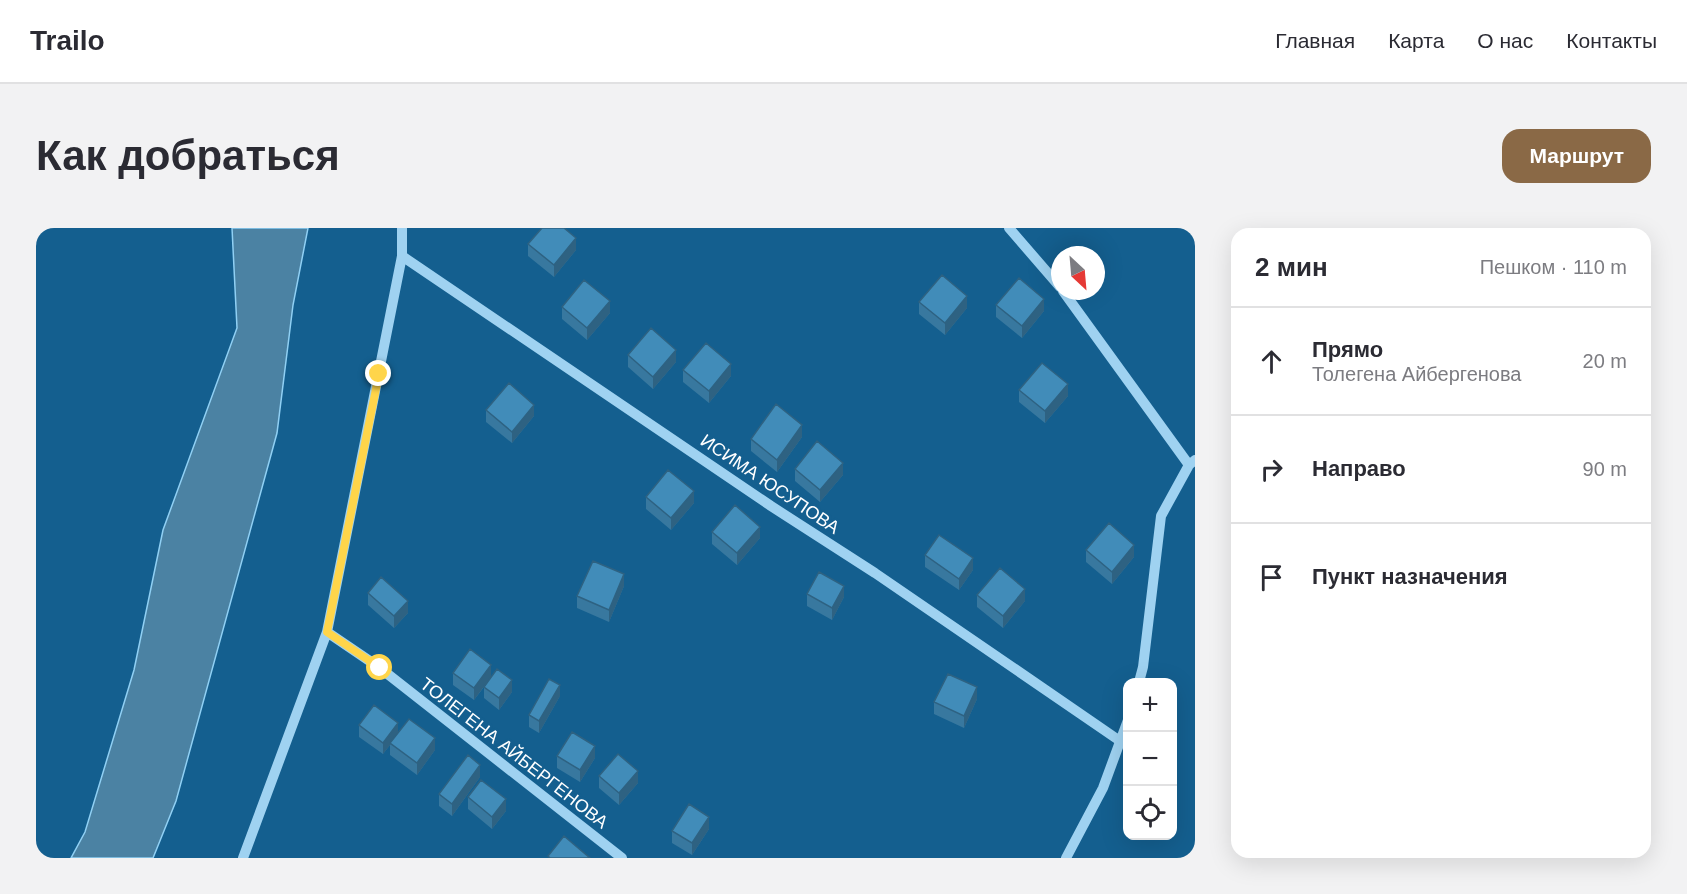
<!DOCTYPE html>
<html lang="ru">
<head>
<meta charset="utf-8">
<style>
  :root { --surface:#fff; --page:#f2f2f3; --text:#2b2b33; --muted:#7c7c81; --line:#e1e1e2; --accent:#8a6946 }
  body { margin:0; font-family:Arial,sans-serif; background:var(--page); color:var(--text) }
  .controls { position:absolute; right:18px; bottom:18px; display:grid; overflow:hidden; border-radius:12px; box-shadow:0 6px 24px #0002 }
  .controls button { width:54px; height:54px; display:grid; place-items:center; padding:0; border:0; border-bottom:2px solid var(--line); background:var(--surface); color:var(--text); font:30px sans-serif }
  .compass { position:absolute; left:1015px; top:18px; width:54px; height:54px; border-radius:50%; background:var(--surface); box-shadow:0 6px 24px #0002; rotate:154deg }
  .stop { position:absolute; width:18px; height:18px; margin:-14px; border:4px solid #ffd54a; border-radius:50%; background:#fff }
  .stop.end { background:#ffd54a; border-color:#fff; box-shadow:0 2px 6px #0008 }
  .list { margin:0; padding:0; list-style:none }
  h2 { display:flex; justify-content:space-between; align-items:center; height:78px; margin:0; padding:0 24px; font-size:26px }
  h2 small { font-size:20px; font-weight:400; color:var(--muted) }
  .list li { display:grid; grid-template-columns:39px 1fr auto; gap:18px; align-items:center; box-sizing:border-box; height:108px; padding:0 24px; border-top:2px solid var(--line) }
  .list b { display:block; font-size:22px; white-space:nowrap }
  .list p { margin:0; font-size:20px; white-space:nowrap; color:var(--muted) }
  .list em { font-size:20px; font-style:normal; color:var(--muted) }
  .icon { flex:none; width:33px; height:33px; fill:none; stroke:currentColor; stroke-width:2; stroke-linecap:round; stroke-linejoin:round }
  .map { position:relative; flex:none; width:1159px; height:630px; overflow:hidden; border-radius:18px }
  header { display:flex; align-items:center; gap:36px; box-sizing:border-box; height:84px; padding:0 30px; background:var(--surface); border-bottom:2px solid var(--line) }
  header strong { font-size:28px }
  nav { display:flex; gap:33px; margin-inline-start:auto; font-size:21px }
  .intro { display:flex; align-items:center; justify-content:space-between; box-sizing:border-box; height:144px; padding:0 36px }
  h1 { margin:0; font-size:42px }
  .button { padding:15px 27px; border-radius:18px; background:var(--accent); color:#fff; font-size:21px; font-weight:700 }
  main { display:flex; gap:36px; padding:0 36px }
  aside { flex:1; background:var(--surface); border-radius:18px; box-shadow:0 6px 24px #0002 }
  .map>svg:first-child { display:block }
</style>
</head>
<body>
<header>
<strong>Trailo</strong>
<nav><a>Главная</a><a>Карта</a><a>О нас</a><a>Контакты</a></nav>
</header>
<div class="intro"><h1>Как добраться</h1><a class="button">Маршрут</a></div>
<main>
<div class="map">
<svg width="1159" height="630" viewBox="0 0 1159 630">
  <rect width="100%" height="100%" fill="#145f8f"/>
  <path fill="#4b82a3" stroke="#90d0f4" stroke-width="1.5" d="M 196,0 L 272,0 L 257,77 L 241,205 L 140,573 L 117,630 L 35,630 L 49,604 L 98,442 L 127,302 L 201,100 Z"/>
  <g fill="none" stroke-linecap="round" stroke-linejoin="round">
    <path stroke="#9fd2f1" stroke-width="10" d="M 973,0 L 1024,59
      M 366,28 L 735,278 L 839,345 L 1084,513
      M 1027,63 L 1153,237
      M 291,404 L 344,440 L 586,630
      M 1103,454 L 1107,439 L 1125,288 L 1153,237 L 1159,232
      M 207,630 L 291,404 L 366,28 L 366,0
      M 1030,630 L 1067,560 L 1092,492"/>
  </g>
  <path fill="#38789f" d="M 492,16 L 540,22 L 518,49 L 492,28 Z
    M 883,74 L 931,80 L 909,107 L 883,86 Z
    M 960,77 L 1008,83 L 986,110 L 960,89 Z
    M 526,79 L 574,85 L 551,112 L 526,91 Z
    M 592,127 L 640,134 L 617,161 L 592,139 Z
    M 647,142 L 695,148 L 673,175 L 647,154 Z
    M 983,162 L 1032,168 L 1009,195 L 983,174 Z
    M 450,182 L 498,188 L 476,215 L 450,194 Z
    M 766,209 L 741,244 L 715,223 L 715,211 Z
    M 759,241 L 807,247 L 784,274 L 759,253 Z
    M 610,269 L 658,275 L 635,302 L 610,281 Z
    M 676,304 L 724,310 L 701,337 L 676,316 Z
    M 1050,322 L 1098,329 L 1076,356 L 1050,334 Z
    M 889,327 L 937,342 L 923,362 L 889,339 Z
    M 588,358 L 573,394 L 541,380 L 541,368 Z
    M 332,365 L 372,385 L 358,400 L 332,377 Z
    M 771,366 L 808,369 L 796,392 L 771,378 Z
    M 941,367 L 989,373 L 967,400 L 941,379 Z
    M 417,445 L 455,449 L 476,464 L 463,482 L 448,470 L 448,459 L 438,472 L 417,457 Z
    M 524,468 L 503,505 L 493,499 L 493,487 Z
    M 941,471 L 928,500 L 898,486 L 898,474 Z
    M 323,497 L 362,505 L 399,522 L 381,547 L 354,527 L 354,517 L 347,526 L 323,509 Z
    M 521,528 L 559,530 L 544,554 L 521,540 Z
    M 563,548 L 602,555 L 583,577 L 563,560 Z
    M 444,549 L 416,588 L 403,578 L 403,566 Z
    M 432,569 L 470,583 L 456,601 L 432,581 Z
    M 673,601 L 656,627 L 636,615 L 636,603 Z"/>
  <path fill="#2e6282" d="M 540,10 L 540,22 L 518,49 L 518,37 Z
    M 931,68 L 931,80 L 909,107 L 909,95 Z
    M 1008,71 L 1008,83 L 986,110 L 986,98 Z
    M 574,73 L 574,85 L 551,112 L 551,100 Z
    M 640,122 L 640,134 L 617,161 L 617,149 Z
    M 695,136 L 695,148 L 673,175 L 673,163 Z
    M 1032,156 L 1032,168 L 1009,195 L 1009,183 Z
    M 498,177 L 498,188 L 476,215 L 476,204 Z
    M 766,197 L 766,209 L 741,244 L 741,232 Z
    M 807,235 L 807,247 L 784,274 L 784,262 Z
    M 658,263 L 658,275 L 635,302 L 635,290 Z
    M 724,299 L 724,310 L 701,337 L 701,325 Z
    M 1098,317 L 1098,329 L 1076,356 L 1076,344 Z
    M 937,330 L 937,342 L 923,362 L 923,351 Z
    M 588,346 L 588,358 L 573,394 L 573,382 Z
    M 808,358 L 808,369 L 796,392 L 796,380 Z
    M 989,361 L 989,373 L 967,400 L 967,388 Z
    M 372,373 L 372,385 L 358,400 L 358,388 Z
    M 455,437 L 455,449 L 438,472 L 438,460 Z
    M 476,452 L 476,464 L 463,482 L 463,470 Z
    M 524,457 L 524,468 L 503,505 L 503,493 Z
    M 941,459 L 941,471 L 928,500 L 928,488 Z
    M 362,495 L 362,507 L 347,526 L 347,515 Z
    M 399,510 L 399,522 L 381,547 L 381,535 Z
    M 559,518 L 559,530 L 544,554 L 544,542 Z
    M 444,537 L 444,549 L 416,588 L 416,576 Z
    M 602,543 L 602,555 L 583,577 L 583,565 Z
    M 470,571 L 470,583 L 456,601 L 456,589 Z
    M 673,589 L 673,601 L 656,627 L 656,615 Z"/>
  <path fill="#418cb9" stroke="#2e6282" stroke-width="1.5" d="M 506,0 L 528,0 L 540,10 L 518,37 L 492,16 Z
    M 906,47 L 931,68 L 909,95 L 883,74 Z
    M 983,50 L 1008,71 L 986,98 L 960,77 Z
    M 548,52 L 574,73 L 551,100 L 526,79 Z
    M 615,100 L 640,122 L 617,149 L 592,127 Z
    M 670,115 L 695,136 L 673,163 L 647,142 Z
    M 1006,135 L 1032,156 L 1009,183 L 983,162 Z
    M 473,155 L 498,177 L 476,204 L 450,182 Z
    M 740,176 L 766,197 L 741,232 L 715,211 Z
    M 781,213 L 807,235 L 784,262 L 759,241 Z
    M 632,242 L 658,263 L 635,290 L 610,269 Z
    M 699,277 L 724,299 L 701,325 L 676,304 Z
    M 1073,295 L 1098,317 L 1076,344 L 1050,322 Z
    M 903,307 L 937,330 L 923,351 L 889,327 Z
    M 557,333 L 588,346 L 573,382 L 541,368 Z
    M 964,340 L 989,361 L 967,388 L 941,367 Z
    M 783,344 L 808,358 L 796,380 L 771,366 Z
    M 345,349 L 372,373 L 358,388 L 332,365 Z
    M 434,421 L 455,437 L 438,460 L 417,445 Z
    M 461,441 L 476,452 L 463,470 L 448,459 Z
    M 912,446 L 941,459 L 928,488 L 898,474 Z
    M 513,451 L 524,457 L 503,493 L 493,487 Z
    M 338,477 L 362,495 L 347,515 L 323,497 Z
    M 373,491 L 399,510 L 381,535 L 354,515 Z
    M 536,504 L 559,518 L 544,542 L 521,528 Z
    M 582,526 L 602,543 L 583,565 L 563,548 Z
    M 432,527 L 444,537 L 416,576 L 403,566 Z
    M 445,552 L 470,571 L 456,589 L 432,569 Z
    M 653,576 L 673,589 L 656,615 L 636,603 Z
    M 528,608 L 554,630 L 514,630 L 512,628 Z"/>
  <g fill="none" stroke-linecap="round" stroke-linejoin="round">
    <path stroke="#ffd54a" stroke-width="8" d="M 343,146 L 291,404 L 344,440"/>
  </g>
  <g text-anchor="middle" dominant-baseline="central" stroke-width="5" stroke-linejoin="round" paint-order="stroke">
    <g font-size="18" fill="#fff" stroke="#145f8f">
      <text transform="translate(734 256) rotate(34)">ИСИМА ЮСУПОВА</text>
      <text transform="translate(478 525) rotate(38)">ТОЛЕГЕНА АЙБЕРГЕНОВА</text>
    </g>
  </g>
</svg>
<div class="controls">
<button>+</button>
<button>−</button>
<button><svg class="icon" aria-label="locate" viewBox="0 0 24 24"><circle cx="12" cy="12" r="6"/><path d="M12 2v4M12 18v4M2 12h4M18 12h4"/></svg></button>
</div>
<svg class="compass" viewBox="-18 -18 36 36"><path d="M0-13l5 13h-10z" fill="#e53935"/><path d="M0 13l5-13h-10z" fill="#7c7c81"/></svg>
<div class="stop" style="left:344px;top:440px"></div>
<div class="stop end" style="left:343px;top:146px"></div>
</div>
<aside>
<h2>2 мин<small>Пешком · 110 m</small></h2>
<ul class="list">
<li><svg class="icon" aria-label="ahead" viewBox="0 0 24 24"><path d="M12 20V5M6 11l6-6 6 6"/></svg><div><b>Прямо</b><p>Толегена Айбергенова</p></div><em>20 m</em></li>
<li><svg class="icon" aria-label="right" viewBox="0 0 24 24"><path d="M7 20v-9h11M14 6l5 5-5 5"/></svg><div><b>Направо</b></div><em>90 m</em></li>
<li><svg class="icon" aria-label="arrive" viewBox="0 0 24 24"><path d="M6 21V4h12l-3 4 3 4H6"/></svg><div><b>Пункт назначения</b></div></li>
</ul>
</aside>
</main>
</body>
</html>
